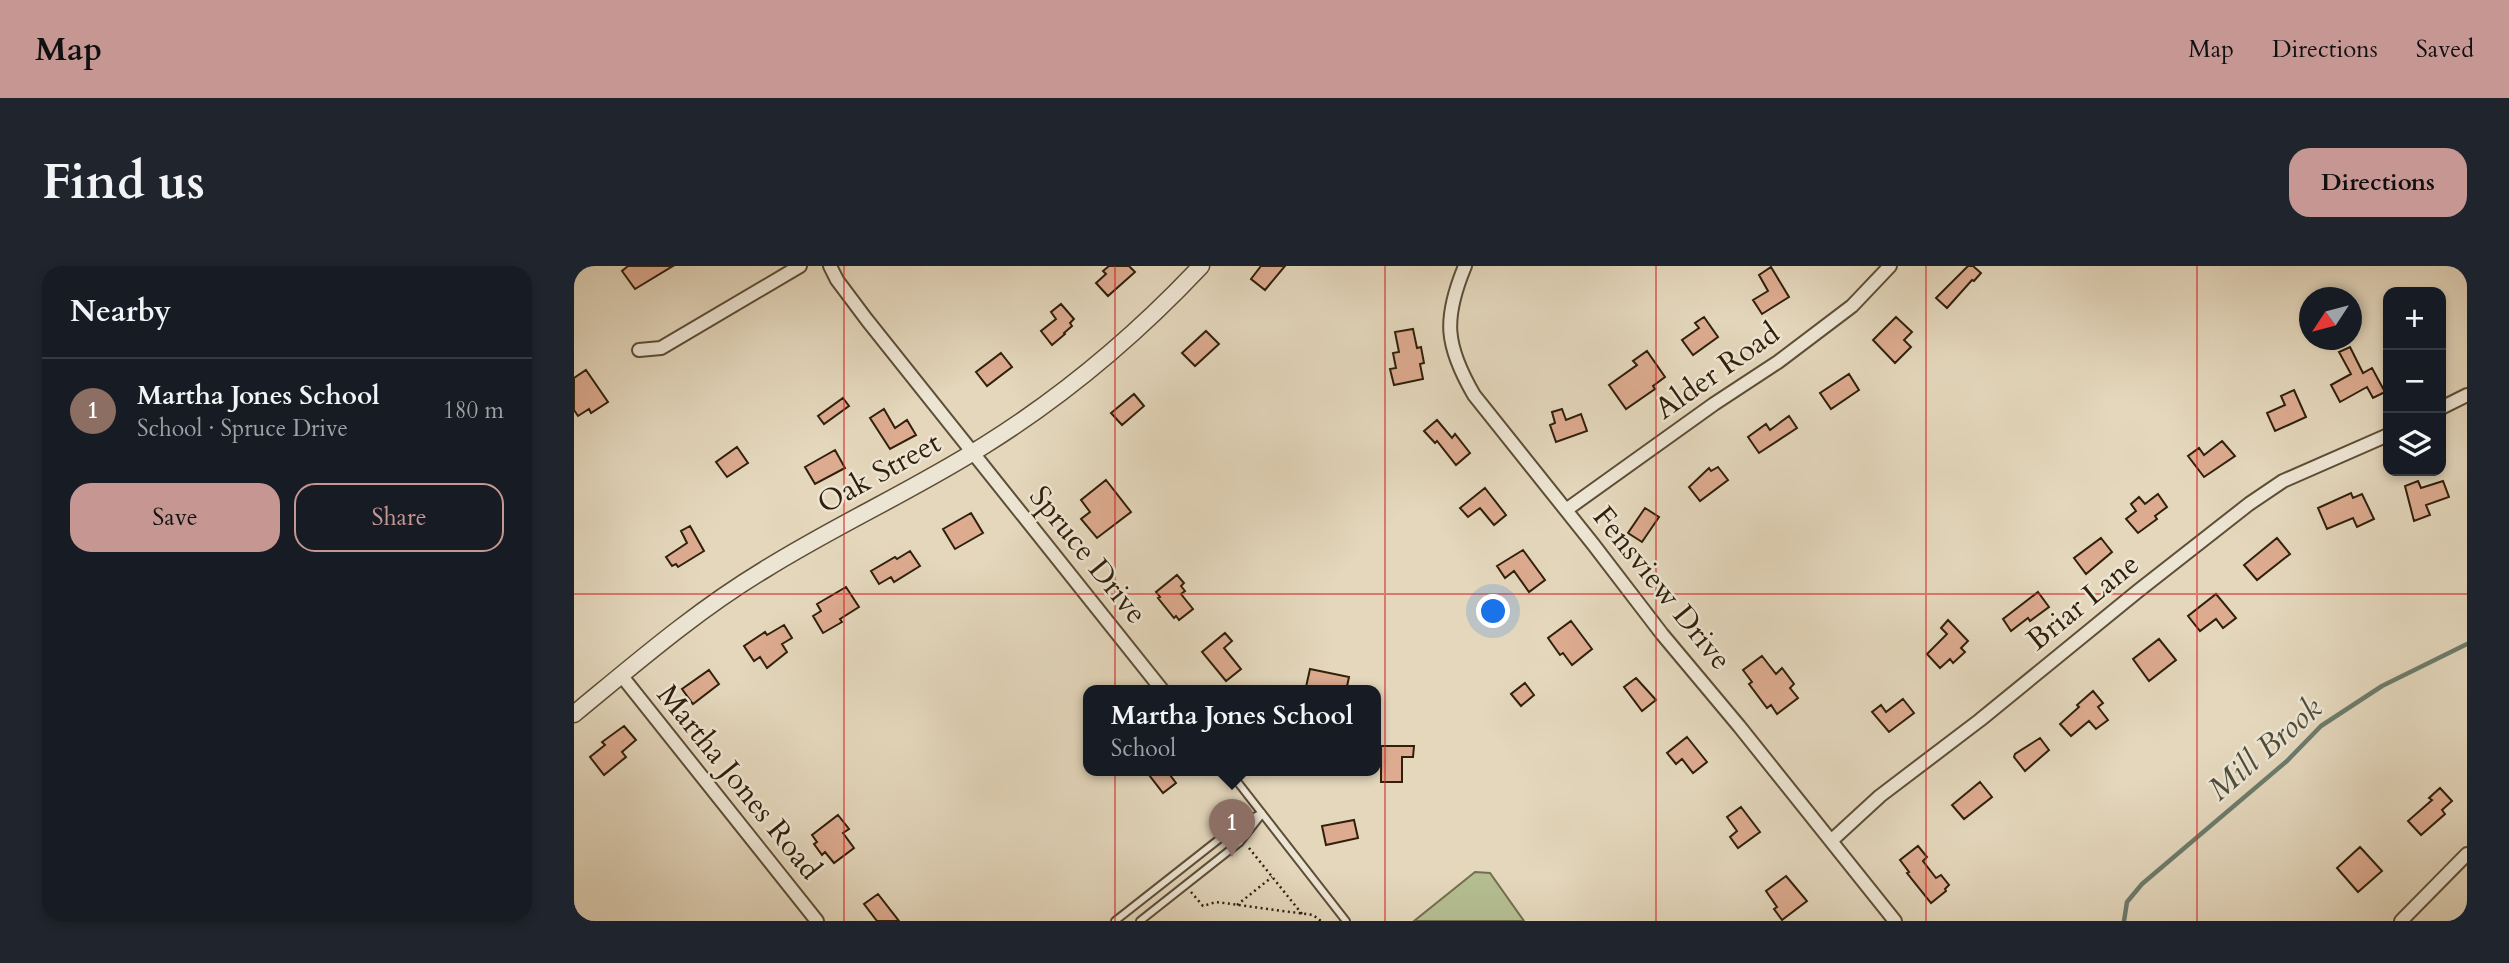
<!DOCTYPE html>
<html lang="en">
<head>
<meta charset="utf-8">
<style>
  :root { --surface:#171b24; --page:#20242c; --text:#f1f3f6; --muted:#9ea1a6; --line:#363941; --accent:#c59692 }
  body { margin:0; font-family:Cardo,serif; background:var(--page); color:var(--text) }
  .controls { position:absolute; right:21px; top:21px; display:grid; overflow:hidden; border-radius:14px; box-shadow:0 4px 10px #0003 }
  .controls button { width:63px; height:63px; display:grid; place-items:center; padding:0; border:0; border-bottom:2px solid var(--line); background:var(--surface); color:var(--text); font:35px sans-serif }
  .compass { position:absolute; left:1725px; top:21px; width:63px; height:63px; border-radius:50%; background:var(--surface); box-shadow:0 4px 10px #0003; rotate:234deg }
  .you { position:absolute; left:920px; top:346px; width:24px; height:24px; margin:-18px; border:5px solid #fff; border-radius:50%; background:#1a73e8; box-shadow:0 0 0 10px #1a73e833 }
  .badge { display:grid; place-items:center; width:46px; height:46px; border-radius:50%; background:var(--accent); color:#fff; font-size:23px; font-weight:700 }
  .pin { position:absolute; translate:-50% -58px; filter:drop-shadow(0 2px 4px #0008) }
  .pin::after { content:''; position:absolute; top:37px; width:24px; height:21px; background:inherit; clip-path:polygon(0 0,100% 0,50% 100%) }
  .popup { position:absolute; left:509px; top:419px; width:298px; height:91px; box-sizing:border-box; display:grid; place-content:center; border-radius:14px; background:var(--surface); filter:drop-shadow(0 2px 5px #0005); font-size:23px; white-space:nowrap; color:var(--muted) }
  .popup b { font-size:26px; color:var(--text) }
  .popup::after { content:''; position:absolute; left:50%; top:100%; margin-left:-14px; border:14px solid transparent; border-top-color:var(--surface) }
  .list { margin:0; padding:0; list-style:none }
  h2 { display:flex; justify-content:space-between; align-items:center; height:91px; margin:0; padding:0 28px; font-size:30px }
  h2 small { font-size:23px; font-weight:400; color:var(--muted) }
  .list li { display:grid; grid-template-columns:46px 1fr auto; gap:21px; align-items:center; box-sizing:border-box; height:105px; padding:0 28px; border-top:2px solid var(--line) }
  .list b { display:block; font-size:26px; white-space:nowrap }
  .list p { margin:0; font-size:23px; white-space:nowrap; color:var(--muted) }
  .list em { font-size:23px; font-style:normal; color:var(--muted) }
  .actions { display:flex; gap:14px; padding:21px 28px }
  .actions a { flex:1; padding:16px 0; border:2px solid var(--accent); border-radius:21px; text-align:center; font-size:24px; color:var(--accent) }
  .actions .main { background:var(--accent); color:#111 }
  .icon { flex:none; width:38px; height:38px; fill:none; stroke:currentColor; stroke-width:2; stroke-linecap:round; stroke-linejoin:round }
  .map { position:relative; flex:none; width:1893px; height:655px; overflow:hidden; border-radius:21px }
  header { display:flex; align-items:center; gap:42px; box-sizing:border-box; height:98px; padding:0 35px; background:var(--accent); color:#111 }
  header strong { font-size:33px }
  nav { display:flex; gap:38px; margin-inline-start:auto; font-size:24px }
  .intro { display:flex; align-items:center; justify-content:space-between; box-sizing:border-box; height:168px; padding:0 42px }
  h1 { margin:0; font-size:49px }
  .button { padding:18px 32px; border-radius:21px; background:var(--accent); color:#111; font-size:24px; font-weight:700 }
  main { display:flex; gap:42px; padding:0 42px }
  aside { flex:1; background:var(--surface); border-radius:21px; box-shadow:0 4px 10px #0003 }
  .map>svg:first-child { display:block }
</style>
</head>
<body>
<header>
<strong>Map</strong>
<nav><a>Map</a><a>Directions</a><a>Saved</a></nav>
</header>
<div class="intro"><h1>Find us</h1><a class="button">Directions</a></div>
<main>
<aside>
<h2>Nearby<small></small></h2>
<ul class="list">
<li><span class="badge" style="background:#8d6e63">1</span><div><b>Martha Jones School</b><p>School · Spruce Drive</p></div><em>180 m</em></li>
</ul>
<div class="actions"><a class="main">Save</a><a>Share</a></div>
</aside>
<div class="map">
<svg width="1893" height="655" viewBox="0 0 1893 655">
  <rect width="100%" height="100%" fill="#e4d7bc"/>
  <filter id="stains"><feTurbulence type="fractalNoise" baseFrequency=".00286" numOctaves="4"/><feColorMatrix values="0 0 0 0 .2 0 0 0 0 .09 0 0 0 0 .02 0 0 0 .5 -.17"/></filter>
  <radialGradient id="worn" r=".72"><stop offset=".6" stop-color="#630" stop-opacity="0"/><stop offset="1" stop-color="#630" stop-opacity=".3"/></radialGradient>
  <path fill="#b4be91" stroke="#726f4e" stroke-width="2" d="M 901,606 L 916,607 L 950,655 L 840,655 Z"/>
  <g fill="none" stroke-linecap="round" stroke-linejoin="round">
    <path stroke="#6d7c6c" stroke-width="4.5" d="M 1550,655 L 1553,636 L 1568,618 L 1713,495 L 1747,460 L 1808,420 L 1893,378"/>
  </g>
  <path fill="#ddab90" stroke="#30200b" stroke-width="2" d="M 54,0 L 99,0 L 61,23 L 48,5 Z
    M 535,0 L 555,0 L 561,6 L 534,30 L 522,17 L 532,8 L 529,5 Z
    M 687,0 L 711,0 L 691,24 L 677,13 Z
    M 1394,0 L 1399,0 L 1407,7 L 1400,15 L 1398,14 L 1373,42 L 1362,32 Z
    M 1197,1 L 1215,31 L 1188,48 L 1179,34 L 1194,25 L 1185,9 Z
    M 487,38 L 500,53 L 496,57 L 498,60 L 490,67 L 491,68 L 478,79 L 467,65 L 482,53 L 477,46 Z
    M 1130,51 L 1144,71 L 1119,89 L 1108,74 L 1125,62 L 1121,57 Z
    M 1322,51 L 1338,66 L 1330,74 L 1337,81 L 1321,97 L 1299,74 Z
    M 839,63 L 843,82 L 847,81 L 850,97 L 846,98 L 849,113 L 820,119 L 816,103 L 822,102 L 819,87 L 825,86 L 821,66 Z
    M 632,65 L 645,78 L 621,100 L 608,87 Z
    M 1776,81 L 1789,107 L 1798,102 L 1811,126 L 1799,132 L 1793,121 L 1766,136 L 1757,119 L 1777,108 L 1765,86 Z
    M 1073,85 L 1091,111 L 1079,120 L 1081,123 L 1052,143 L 1035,119 L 1063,99 L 1059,95 Z
    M 427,87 L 438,101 L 413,120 L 402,106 Z
    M 12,104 L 34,136 L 17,147 L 15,143 L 4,150 L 0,144 L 0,112 Z
    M 1275,108 L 1285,124 L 1257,143 L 1246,127 Z
    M 1720,124 L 1732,151 L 1701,165 L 1693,147 L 1711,139 L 1707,130 Z
    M 560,128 L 570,140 L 548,159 L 537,147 Z
    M 269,132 L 275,140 L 250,158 L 244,150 Z
    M 310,143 L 321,162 L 333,154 L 342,169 L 316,183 L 296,152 Z
    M 988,143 L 992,154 L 1007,148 L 1013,165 L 982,176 L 976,159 L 981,157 L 978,146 Z
    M 1215,150 L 1223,162 L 1185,187 L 1174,171 L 1192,158 L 1196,164 Z
    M 863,154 L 878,172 L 881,168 L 896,187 L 882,199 L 863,175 L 861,177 L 850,165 Z
    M 1648,175 L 1661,190 L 1630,211 L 1614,190 L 1625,182 L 1630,189 Z
    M 163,181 L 174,197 L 153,211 L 142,196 Z
    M 261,184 L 271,202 L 241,218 L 231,201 Z
    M 1144,201 L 1154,214 L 1126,235 L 1115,221 L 1135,202 L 1137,205 Z
    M 532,214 L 557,246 L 523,272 L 507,253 L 516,246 L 507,234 Z
    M 1844,215 L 1847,222 L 1869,215 L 1875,231 L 1852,239 L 1856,249 L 1840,255 L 1831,220 Z
    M 911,222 L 932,249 L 920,259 L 906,242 L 894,251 L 886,242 Z
    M 1777,227 L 1779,232 L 1788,228 L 1800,253 L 1783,261 L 1779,252 L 1753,263 L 1744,242 Z
    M 1584,228 L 1593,241 L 1581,250 L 1583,253 L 1564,267 L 1552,253 L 1562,245 L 1557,238 L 1565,231 L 1571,238 Z
    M 1071,242 L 1085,251 L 1068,276 L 1054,267 Z
    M 397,247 L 409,267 L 381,283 L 369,263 Z
    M 116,260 L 130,285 L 104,301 L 102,298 L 98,300 L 92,291 L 113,277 L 107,265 Z
    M 1527,272 L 1538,286 L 1512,308 L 1500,292 Z
    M 1703,272 L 1716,288 L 1683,314 L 1670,299 Z
    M 949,284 L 971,314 L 955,326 L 940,305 L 931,312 L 923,300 Z
    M 336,285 L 346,300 L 320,316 L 317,311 L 305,318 L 297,305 L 321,291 L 323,293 Z
    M 603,309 L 610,317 L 607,320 L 611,325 L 607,328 L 619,343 L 605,354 L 602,350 L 600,352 L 584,332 L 586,331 L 582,326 Z
    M 272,321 L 285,341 L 266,353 L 268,356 L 249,367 L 239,350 L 247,345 L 243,338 Z
    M 1464,326 L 1475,341 L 1456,355 L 1454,352 L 1437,365 L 1429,353 Z
    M 1642,328 L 1662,352 L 1649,362 L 1642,353 L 1626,365 L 1614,350 Z
    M 1374,354 L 1394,375 L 1387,382 L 1391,386 L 1379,397 L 1376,393 L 1366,402 L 1353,388 L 1373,368 L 1367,362 Z
    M 997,355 L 1018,383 L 998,399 L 989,387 L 986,389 L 974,372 Z
    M 210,359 L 218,372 L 208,378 L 213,386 L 193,402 L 186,391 L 180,395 L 170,380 L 191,366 L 193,369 Z
    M 651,367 L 658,375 L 650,382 L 667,403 L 652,415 L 628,386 Z
    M 1585,373 L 1602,394 L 1575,415 L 1559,393 Z
    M 1188,390 L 1202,408 L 1208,402 L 1220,418 L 1216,422 L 1224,432 L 1203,448 L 1197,439 L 1193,442 L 1175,418 L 1178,416 L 1169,404 Z
    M 736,403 L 775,411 L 772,425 L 750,425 L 732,421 Z
    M 135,404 L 145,418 L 119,438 L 108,423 Z
    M 1062,412 L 1082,434 L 1068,445 L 1050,421 Z
    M 951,417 L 960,429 L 947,440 L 937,428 Z
    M 1519,425 L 1529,437 L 1524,441 L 1534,454 L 1522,463 L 1515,455 L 1497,470 L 1486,458 L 1505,441 L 1503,439 Z
    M 1329,433 L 1340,447 L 1315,466 L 1298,446 L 1307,439 L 1312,446 Z
    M 50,460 L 62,474 L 48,486 L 52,491 L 30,509 L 16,491 L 31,479 L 28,476 Z
    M 1113,471 L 1133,496 L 1119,507 L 1108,493 L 1102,498 L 1093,487 Z
    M 1466,472 L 1475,484 L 1451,505 L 1440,491 L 1441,488 Z
    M 807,480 L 840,480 L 839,491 L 828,491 L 828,516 L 807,516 Z
    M 572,505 L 593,505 L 602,517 L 589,527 Z
    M 1406,516 L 1418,531 L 1390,553 L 1378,539 Z
    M 1866,522 L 1878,535 L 1868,544 L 1871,548 L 1847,569 L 1834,555 L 1858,534 L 1855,532 Z
    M 1167,541 L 1186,566 L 1164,582 L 1156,571 L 1163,565 L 1153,551 Z
    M 264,549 L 275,563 L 269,567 L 280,582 L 260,597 L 251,586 L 248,589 L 240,578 L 243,576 L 238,569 Z
    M 780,554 L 784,572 L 752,579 L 748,560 Z
    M 1344,580 L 1353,591 L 1349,595 L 1362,612 L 1367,609 L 1375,619 L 1371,623 L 1372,625 L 1357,637 L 1333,607 L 1335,606 L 1326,594 Z
    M 1786,581 L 1808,605 L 1784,626 L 1763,602 Z
    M 1212,610 L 1233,635 L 1208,654 L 1200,643 L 1203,641 L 1192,625 Z
    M 304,628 L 325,655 L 303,655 L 290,638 Z"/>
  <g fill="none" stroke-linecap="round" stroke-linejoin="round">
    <g stroke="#5d4e37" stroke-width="10">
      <path id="service" d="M 655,505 L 772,655
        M 541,655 L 658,563 L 688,547
        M 566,655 L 666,576 L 688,548"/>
    </g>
    <g stroke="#5d4e37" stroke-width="16">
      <path id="minor" d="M 256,0 L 263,14 L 293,54 L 589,425
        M 891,0 C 869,53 871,79 900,129 L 1019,278 L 1088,368 L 1165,460 L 1321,655
        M 65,84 L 87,82 L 226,0
        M 1867,142 L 1893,129
        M 992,244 L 1140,138 L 1204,96 L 1278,40 L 1316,0
        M 47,409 L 243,655
        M 1257,575 L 1306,530 L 1406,454 L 1564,325 L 1675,238 L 1709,215 L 1814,169
        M 1827,655 L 1893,588"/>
    </g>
    <g stroke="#5d4e37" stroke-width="19">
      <path id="tertiary" d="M 0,448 C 62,397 122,345 190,304 C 262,259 340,224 411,179 C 491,129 563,68 627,0"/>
    </g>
    <path stroke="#30200b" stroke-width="2.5" stroke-dasharray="2 3.5" stroke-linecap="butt" d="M 675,582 L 728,648
      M 617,626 L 629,640 L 642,636 L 739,649 L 747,655
      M 663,639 L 698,611"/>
    <use href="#service" stroke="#ede5d3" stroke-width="6"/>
    <use href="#minor" stroke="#ede5d3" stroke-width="12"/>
    <use href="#tertiary" stroke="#ede5d3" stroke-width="16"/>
  </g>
  <path fill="none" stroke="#d62828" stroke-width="2" stroke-opacity="0.55" d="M 270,0 L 270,655M 541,0 L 541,655M 811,0 L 811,655M 1082,0 L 1082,655M 1352,0 L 1352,655M 1623,0 L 1623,655M 0,328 L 1893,328"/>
  <g text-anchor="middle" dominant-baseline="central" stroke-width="5" stroke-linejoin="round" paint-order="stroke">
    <g font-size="30" fill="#30200b" stroke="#ede5d3">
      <text transform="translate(1143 105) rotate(-35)">Alder Road</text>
      <text transform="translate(305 207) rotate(-29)">Oak Street</text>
      <text transform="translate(514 289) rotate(51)">Spruce Drive</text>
      <text transform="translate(1088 322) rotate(51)">Fensview Drive</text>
      <text transform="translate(1509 336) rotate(-39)">Briar Lane</text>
      <text transform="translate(165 516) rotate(51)">Martha Jones Road</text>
    </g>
    <g font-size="32" font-style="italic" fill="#4f4e3b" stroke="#ede5d3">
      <text transform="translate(1691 483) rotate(-41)">Mill Brook</text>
    </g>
  </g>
  <rect width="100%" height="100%" filter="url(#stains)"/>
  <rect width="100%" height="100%" fill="url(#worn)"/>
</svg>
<div class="controls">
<button>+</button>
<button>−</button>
<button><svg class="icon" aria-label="layers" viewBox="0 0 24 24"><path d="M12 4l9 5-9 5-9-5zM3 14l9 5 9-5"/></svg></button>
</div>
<svg class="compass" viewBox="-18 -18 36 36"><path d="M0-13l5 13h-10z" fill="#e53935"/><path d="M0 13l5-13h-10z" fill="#9ea1a6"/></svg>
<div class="you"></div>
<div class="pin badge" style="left:658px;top:591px;background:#8d6e63">1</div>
<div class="popup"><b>Martha Jones School</b>School</div>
</div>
</main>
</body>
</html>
